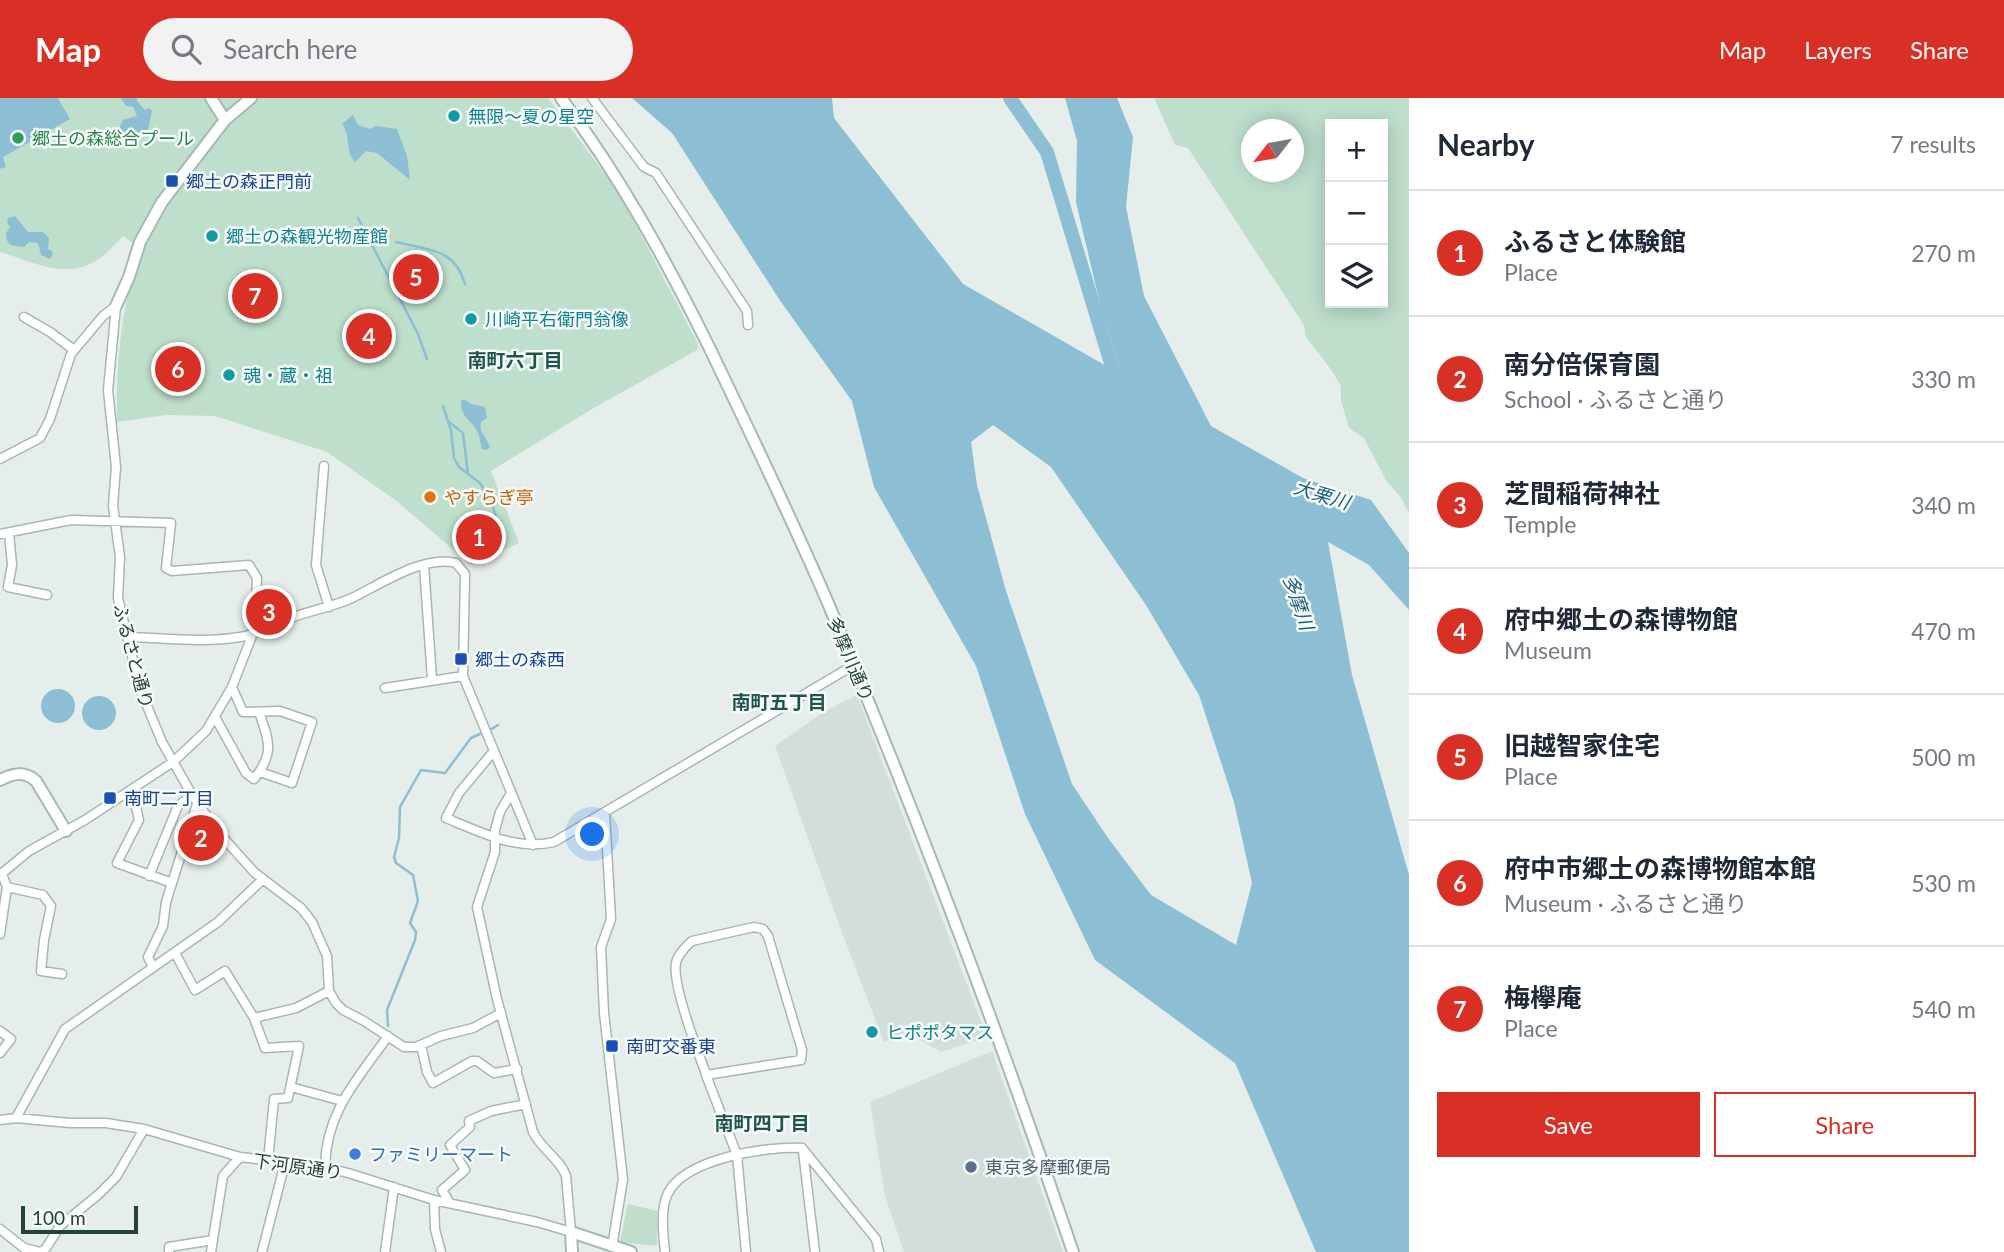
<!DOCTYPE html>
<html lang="en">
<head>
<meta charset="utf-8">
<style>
  :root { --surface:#fff; --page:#f2f2f3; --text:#1f2937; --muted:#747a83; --line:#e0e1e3; --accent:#d93025 }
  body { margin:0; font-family:Lato,"Noto Sans JP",sans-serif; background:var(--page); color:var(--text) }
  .controls { position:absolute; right:21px; top:21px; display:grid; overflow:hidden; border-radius:0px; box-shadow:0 4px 18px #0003 }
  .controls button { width:63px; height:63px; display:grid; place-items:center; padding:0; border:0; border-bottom:2px solid var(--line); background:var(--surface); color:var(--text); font:35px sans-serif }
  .compass { position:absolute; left:1241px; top:21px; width:63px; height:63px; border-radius:50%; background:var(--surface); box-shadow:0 4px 18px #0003; rotate:239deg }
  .scale { position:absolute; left:21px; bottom:18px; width:117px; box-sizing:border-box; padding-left:7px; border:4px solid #23413d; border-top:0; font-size:19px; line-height:24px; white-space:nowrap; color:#23413d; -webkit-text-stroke:5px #f6faf9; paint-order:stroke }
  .you { position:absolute; left:593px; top:737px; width:24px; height:24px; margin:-18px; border:5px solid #fff; border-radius:50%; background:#1a73e8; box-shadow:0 0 0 10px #1a73e833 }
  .badge { display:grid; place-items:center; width:46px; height:46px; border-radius:50%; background:var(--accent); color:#fff; font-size:23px; font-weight:700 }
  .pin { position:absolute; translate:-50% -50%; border:4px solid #fff; box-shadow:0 2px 7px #0006 }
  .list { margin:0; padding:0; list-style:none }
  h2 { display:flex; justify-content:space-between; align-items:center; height:91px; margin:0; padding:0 28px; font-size:30px }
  h2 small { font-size:23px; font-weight:400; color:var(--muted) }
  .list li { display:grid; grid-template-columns:46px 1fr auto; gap:21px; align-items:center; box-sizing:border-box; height:126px; padding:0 28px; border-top:2px solid var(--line) }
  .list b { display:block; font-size:26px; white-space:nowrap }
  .list p { margin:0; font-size:23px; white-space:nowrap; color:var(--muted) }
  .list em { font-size:23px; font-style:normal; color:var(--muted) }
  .actions { display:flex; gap:14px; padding:21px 28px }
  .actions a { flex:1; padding:16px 0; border:2px solid var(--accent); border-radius:0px; text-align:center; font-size:24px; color:var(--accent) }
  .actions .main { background:var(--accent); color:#fff }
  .icon { flex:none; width:38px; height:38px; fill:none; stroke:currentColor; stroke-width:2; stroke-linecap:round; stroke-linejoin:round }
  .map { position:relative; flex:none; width:1409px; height:1154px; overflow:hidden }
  header { display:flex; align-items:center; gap:42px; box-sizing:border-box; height:98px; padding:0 35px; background:var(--accent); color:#fff }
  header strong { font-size:33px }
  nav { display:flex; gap:38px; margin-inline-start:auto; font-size:24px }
  .search { width:490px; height:63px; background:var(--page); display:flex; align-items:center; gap:18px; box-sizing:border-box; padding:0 24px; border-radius:38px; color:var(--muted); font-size:26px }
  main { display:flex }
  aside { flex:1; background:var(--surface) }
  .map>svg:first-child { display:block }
</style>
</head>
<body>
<header>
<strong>Map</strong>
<div class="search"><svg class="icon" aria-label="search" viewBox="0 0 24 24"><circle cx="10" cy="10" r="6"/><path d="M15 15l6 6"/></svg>Search here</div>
<nav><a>Map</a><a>Layers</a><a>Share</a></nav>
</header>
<main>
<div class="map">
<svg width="1409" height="1154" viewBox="0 0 1409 1154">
  <rect width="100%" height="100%" fill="#e5eeeb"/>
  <path fill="#d3deda" d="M 857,597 L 987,939 L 941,954 L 906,934 L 884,944 L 839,827 L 775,648 L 825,613 Z
    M 992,953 L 1063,1154 L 904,1154 L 885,1098 L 870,1004 Z"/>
  <path fill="#bddfcb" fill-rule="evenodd" d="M 0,0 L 548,0 L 620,96 L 698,246 L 697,252 L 592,311 L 491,373 L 519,445 L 471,467 L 398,404 L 327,354 L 215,318 L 166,317 L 117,324 C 116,262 121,209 141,151 L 123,138 C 115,146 107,155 99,161 C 66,183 34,164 0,154 Z
    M 1154,0 L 1409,0 L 1409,415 L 1400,398 L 1387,384 L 1364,340 L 1349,330 L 1341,302 L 1341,288 L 1330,270 L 1306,239 L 1304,227 L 1188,50 L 1175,47 ZM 1383,26 L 1383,205 L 1330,205 L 1330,26 ZM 1252,32 L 1294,32 L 1294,74 L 1252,74 Z
    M 629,1106 L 657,1113 L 657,1148 L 620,1144 L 627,1109 Z"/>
  <path fill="#8cbfd4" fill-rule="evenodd" d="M 0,0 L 58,0 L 70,21 L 3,59 L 6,69 L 0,71 Z
    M 121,0 L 137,0 L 137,3 L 145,12 L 149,10 L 152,13 L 148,32 L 132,37 L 122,36 L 119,30 L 123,22 L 137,18 L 133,9 L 126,8 Z
    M 632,0 L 832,0 L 834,20 L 963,186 L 1122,277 L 1100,206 L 1076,104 L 1077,43 L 1065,0 L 1117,0 L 1133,39 L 1126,109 L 1144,198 L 1211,328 L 1303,380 L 1371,402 L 1409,455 L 1409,512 L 1369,467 L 1328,444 L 1352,577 L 1409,777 L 1409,1154 L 1316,1154 L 1235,965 L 1095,862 L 1025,716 L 976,568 L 874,389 L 852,303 L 781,204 L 672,35 ZM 993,327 L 1051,369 L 1146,507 L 1199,597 L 1234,704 L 1252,785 L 1236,847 L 1151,797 L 1108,740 L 1072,686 L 1006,493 L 977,387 L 971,344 Z
    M 353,17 L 358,27 L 370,31 L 376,28 L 397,31 L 407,58 L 410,82 L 377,55 L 366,53 L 355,64 C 345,53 351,38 342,26 Z
    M 15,118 L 28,134 L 43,134 L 49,140 L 48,151 L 52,153 L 53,157 L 50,161 L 41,157 L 38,145 L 29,144 L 24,149 L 11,147 L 7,143 L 6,135 L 10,129 L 7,124 L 8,120 Z
    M 464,301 L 471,306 L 485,309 L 487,320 L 481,324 C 478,334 488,340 490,350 L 486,352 L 482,351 C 480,345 480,338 477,333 C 471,321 461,321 461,303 Z
    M41 608a17 17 0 1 1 34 0a17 17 0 1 1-34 0Z
    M82 615a17 17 0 1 1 34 0a17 17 0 1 1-34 0Z"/>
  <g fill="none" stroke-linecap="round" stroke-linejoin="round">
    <path stroke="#8cbfd4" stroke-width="2.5" d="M 358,120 L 418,236 L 427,261
      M 396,144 C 428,152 455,150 465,186
      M 443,308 L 451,332 L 454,360 L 459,369 L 480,385 L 492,406 L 496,419 L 496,431
      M 448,323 L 463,335 L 468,376
      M 490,632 L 498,627
      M 388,928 L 387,912 L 415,842 L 416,834 L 410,825 L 418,803 L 413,777 L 396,765 L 394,759 L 399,740 L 400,709 L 421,672 L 445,675 L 471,640 L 480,636"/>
    <path stroke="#8cbfd4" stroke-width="14" d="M 1010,0 L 1047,54 L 1113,272 L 1125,283"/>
    <g stroke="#a7b7b3" stroke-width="11">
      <path id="street" d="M 592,0 L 644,69 L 656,75 L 747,213 L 748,227
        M 116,208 L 108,292 L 116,369 L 113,408 L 120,459 L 118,500 L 140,591 L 162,644 L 192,697 L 219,735 L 255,775 L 301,810 L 312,824 L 327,858 L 329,893 L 336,905 L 343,912 L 364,923 L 404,949 L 416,949 L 441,938 L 473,930 L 501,915
        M 24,219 L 50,234 L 74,252
        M 0,361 L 40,340 L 50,321 L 71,256 L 103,218 L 116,208
        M 324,368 L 316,467 L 329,509
        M 9,435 L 12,467 L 8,489 L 47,497
        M 0,436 L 71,422 L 171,425 L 166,470 L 172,473 L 249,467 L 257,480 L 255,530 L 232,589 L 206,633 L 173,664 L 85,722 L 29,753 L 0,777
        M 424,467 L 432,581
        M 128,539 C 163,540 206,545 240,539 C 256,537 270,527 285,522 C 307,513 330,510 352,500 C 379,487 425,456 456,465 L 465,476 L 463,578 L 533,747
        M 232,589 L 243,614 L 280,613 L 312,624 L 292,685 L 260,674
        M 385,590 L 463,578
        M 215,619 L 246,675 L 254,681 C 275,655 269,643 259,614
        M 493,654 L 459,695 L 446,720 C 480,734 517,753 554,744 L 854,567
        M 132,691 L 139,722 L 117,765 L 172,785
        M 605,715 L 611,821 L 601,849 L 604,915 L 623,1081 L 612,1149
        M 149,778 L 178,708 L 192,697
        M 7,789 L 43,797 L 51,808 L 44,842 L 41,873 L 62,876
        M 0,836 L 7,789 L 2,776
        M 175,855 L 195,892 L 225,873 L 254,920 L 265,950 L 299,948 L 288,1000 L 274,1001 L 268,1063
        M 153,869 L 148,859 L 163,828 L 166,804 L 197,706
        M 254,920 L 296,910 L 329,893
        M 0,933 L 11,941 L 0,955
        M 421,947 L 427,974 L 433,985 L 472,963 L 477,963 L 494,975 L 517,971
        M 706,977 L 801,962 L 802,952 L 768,838 L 763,831 L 754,829 L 692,843 C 686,848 677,858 676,865 C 672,885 697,952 705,973 L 706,977 L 737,1057 L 746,1154
        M 291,989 L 342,1003
        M 16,1020 L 65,931 L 218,824 L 263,781
        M 0,1022 L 16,1020 L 70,1025 L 106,1025 L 144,1031 L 240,1059 L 325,1069 L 348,1075 L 434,1102 L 537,1124 L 571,1134 L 566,1078 C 561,1062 541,1051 533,1034 L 497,901 L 477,809 L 495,754 L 495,732 L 500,714 L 511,695
        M 802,1050 L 876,1141 L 879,1154
        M 803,1053 L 815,1154
        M 325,1069 C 326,1013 358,981 388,938
        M 434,1102 L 435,1131 L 441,1154
        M 450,1105 L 442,1092 L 465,1072 L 450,1047 L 470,1029 L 469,1023 L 491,1013 L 526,1006
        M 0,1131 L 24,1150 L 40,1154
        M 41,1154 L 46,1150 L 60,1128 L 99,1096 L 116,1079 L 144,1031
        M 169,1154 L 169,1149 L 213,1142
        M 211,1154 L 223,1078 L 240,1059
        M 262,1154 L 285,1065
        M 385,1154 L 394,1089
        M 665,1154 C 663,1136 660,1111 668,1095 C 686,1060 768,1048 802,1050"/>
    </g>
    <g stroke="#a3bab5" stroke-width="14">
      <path id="secondary" d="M 211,0 L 225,22
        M 561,0 C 620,78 667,164 710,251 C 751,336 791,419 828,505 C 917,718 999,935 1073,1154
        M 116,208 L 129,179 L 140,144 L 162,104 L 225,22 L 251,0
        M 0,682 C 14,675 24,673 36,683 L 66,733
        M 572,1154 L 571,1134 L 631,1154"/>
    </g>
    <use href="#street" stroke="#fff" stroke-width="8"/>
    <use href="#secondary" stroke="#fff" stroke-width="10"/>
  </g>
  <g fill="#0f9aa8" stroke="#f6faf9" stroke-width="2.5">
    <circle cx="454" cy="18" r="7"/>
    <circle cx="212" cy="138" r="7"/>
    <circle cx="471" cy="221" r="7"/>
    <circle cx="229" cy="277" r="7"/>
    <circle cx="872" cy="934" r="7"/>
  </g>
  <circle fill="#2e9e5b" stroke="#f6faf9" stroke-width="2.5" cx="18" cy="40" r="7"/>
  <g fill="#1a4fb4" stroke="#f6faf9" stroke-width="2.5">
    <rect x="165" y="76" width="14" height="14" rx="3.5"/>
    <rect x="454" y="554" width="14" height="14" rx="3.5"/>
    <rect x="103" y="693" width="14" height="14" rx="3.5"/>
    <rect x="605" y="941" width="14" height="14" rx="3.5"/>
  </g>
  <circle fill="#e8710a" stroke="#f6faf9" stroke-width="2.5" cx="430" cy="399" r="7"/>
  <circle fill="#3f7fe0" stroke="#f6faf9" stroke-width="2.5" cx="355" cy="1056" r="7"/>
  <circle fill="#5c6f8a" stroke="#f6faf9" stroke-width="2.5" cx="971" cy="1069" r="7"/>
  <g text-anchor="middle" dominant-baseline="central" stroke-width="5" stroke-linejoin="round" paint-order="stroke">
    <g font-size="18" fill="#0d838f" stroke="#f6faf9" text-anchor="start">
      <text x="468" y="18">無限～夏の星空</text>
      <text x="226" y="138">郷土の森観光物産館</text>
      <text x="485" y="221">川崎平右衛門翁像</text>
      <text x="243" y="277">魂・蔵・祖</text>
      <text x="886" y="934">ヒポポタマス</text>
    </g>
    <g font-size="18" fill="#27864d" stroke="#f6faf9" text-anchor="start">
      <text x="32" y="40">郷土の森総合プール</text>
    </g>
    <g font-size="18" fill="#164399" stroke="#f6faf9" text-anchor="start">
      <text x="186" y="83">郷土の森正門前</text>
      <text x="475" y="561">郷土の森西</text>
      <text x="124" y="700">南町二丁目</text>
      <text x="626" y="948">南町交番東</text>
    </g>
    <g font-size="18" fill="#c56008" stroke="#f6faf9" text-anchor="start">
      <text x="444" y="399">やすらぎ亭</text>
    </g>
    <g font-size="18" fill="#23413d" stroke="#f6faf9">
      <text transform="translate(134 558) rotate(75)">ふるさと通り</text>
      <text transform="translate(851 561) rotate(67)">多摩川通り</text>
      <text transform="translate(298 1068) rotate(8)">下河原通り</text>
    </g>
    <g font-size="18" fill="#366cbe" stroke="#f6faf9" text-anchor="start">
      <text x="369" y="1056">ファミリーマート</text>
    </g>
    <g font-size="18" fill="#4e5e75" stroke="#f6faf9" text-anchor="start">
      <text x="985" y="1069">東京多摩郵便局</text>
    </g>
    <g font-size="19" font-weight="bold" fill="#1e544e" stroke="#f6faf9">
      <text x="515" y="261">南町六丁目</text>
      <text x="779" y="603">南町五丁目</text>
      <text x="762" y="1024">南町四丁目</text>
    </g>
    <g font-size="19" font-style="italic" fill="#1b617f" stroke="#f6faf9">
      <text transform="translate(1322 396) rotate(17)">大栗川</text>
      <text transform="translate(1299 504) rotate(71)">多摩川</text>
    </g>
  </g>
</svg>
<div class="controls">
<button>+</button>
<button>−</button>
<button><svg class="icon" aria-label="layers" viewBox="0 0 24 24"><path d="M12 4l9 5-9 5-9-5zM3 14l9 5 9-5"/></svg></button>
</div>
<svg class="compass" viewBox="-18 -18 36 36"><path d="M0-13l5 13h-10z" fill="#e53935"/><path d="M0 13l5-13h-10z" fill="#747a83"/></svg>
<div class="scale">100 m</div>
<div class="you"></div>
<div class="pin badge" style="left:479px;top:439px">1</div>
<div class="pin badge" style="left:201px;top:740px">2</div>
<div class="pin badge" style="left:269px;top:514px">3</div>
<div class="pin badge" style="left:369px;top:238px">4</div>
<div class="pin badge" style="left:416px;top:179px">5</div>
<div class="pin badge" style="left:178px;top:271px">6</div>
<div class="pin badge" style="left:255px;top:198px">7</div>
</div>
<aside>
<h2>Nearby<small>7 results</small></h2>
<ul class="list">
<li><span class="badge">1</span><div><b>ふるさと体験館</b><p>Place</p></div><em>270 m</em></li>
<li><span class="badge">2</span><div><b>南分倍保育園</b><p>School · ふるさと通り</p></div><em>330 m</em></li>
<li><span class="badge">3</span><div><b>芝間稲荷神社</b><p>Temple</p></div><em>340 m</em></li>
<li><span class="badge">4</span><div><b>府中郷土の森博物館</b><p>Museum</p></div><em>470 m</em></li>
<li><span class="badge">5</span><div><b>旧越智家住宅</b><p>Place</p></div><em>500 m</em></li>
<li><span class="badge">6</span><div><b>府中市郷土の森博物館本館</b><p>Museum · ふるさと通り</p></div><em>530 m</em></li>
<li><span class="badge">7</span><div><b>梅欅庵</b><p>Place</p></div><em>540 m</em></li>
</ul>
<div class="actions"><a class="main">Save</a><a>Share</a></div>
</aside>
</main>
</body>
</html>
